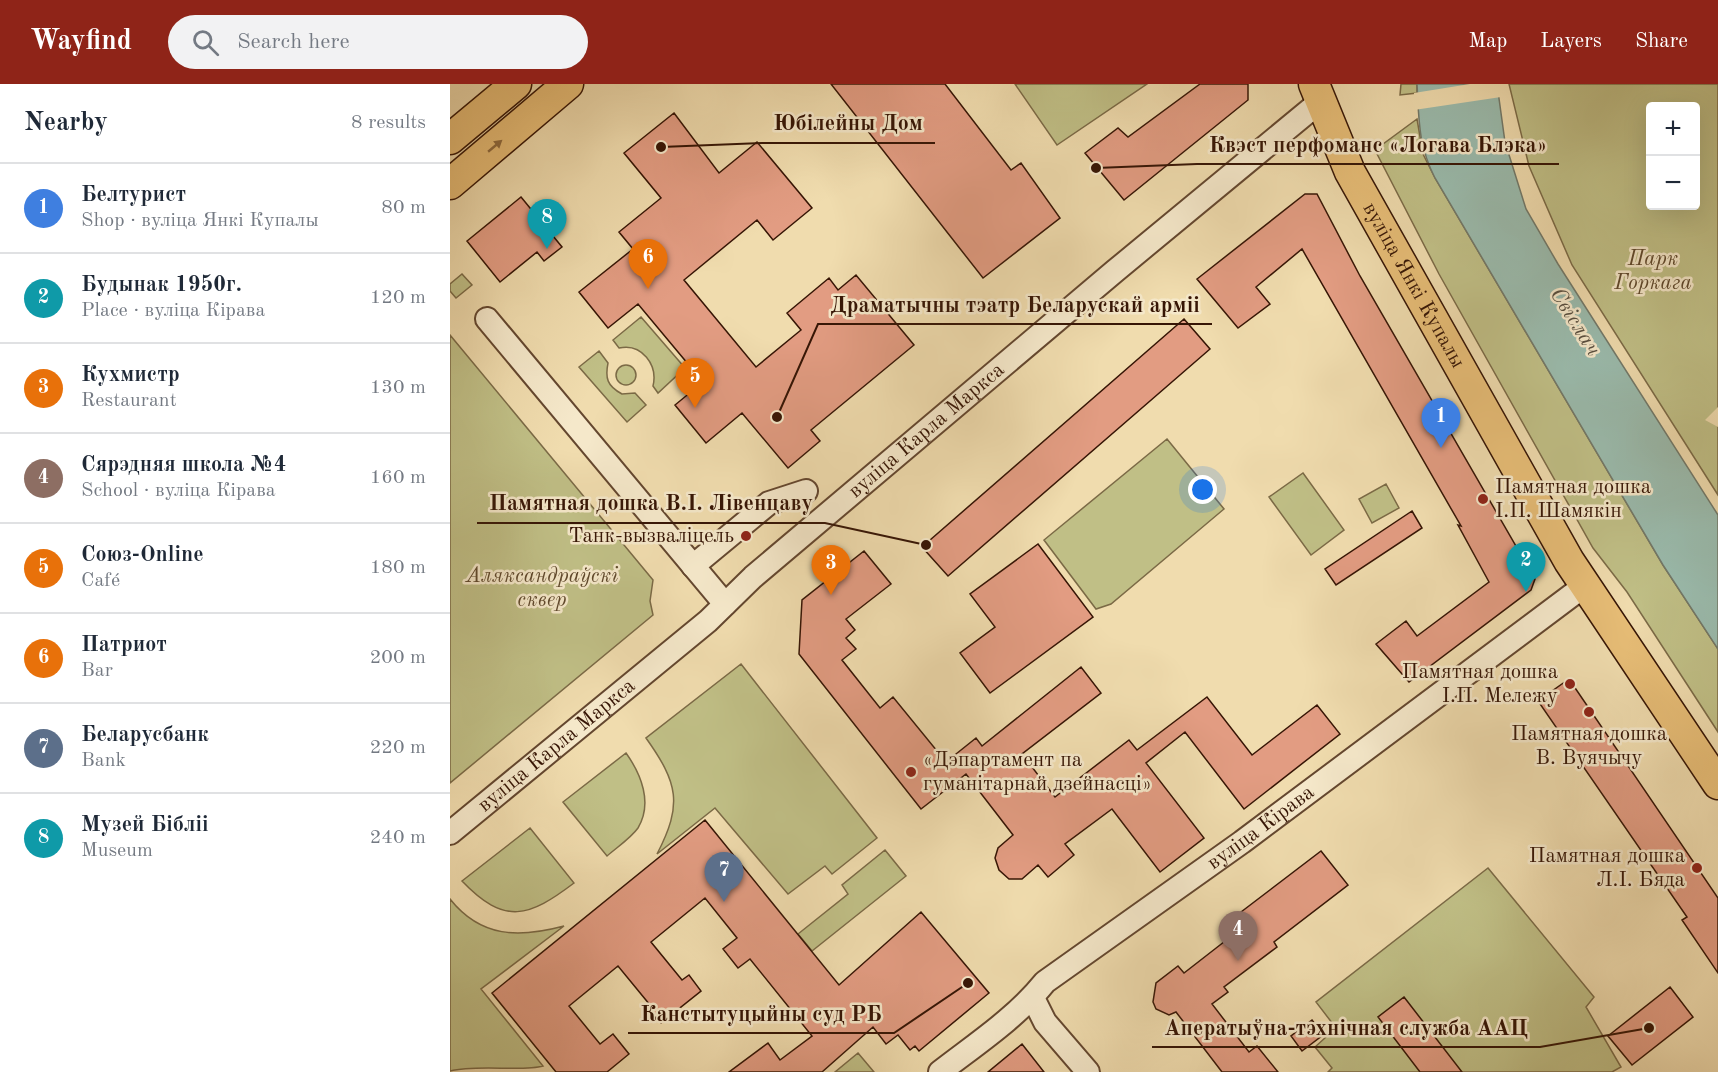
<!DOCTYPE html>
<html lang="en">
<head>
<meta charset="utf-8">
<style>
  :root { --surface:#fff; --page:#f2f2f3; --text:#1f2937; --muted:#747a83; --line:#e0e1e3; --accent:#8f2418 }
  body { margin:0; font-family:"Old Standard TT",serif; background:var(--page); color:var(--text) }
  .controls { position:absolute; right:18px; top:18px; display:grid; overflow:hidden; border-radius:6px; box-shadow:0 6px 24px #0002 }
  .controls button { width:54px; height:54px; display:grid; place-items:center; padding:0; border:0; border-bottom:2px solid var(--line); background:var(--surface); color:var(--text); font:30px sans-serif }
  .you { position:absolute; left:753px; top:406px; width:21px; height:21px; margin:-15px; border:4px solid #fff; border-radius:50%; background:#1a73e8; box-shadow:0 0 0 9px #1a73e833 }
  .badge { display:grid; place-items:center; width:39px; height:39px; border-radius:50%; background:var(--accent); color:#fff; font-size:20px; font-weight:700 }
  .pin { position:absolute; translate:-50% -50px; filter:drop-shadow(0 2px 3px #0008) }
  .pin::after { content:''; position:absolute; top:32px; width:21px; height:18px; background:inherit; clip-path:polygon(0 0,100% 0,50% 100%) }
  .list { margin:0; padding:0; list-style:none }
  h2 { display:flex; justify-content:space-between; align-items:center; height:78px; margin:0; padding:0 24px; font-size:26px }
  h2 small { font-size:20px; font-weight:400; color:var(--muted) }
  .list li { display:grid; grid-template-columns:39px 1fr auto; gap:18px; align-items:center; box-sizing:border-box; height:90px; padding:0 24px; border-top:2px solid var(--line) }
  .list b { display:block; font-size:22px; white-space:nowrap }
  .list p { margin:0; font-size:20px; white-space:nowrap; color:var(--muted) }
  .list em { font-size:20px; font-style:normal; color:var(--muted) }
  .icon { flex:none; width:33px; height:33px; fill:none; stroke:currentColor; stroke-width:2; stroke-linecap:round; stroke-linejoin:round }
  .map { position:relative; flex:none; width:1268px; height:988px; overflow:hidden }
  header { display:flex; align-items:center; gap:36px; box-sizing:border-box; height:84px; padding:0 30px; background:var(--accent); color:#fff }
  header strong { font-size:28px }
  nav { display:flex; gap:33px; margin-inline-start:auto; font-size:21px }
  .search { width:420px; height:54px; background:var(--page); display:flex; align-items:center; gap:15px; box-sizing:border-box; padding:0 21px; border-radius:33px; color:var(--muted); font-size:22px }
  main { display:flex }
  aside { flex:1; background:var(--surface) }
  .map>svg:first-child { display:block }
</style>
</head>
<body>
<header>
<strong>Wayfind</strong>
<div class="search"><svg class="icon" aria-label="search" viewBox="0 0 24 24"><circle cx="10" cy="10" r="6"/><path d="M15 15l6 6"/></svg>Search here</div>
<nav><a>Map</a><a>Layers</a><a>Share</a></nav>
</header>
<main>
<aside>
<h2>Nearby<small>8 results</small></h2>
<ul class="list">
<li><span class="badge" style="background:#3f7fe0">1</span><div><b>Белтурист</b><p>Shop · вуліца Янкі Купалы</p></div><em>80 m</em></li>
<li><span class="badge" style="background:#0f9aa8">2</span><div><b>Будынак 1950г.</b><p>Place · вуліца Кірава</p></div><em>120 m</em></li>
<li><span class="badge" style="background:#e8710a">3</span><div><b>Кухмистр</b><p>Restaurant</p></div><em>130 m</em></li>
<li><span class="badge" style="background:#8d6e63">4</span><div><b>Сярэдняя школа №4</b><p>School · вуліца Кірава</p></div><em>160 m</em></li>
<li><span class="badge" style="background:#e8710a">5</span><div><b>Союз-Online</b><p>Café</p></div><em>180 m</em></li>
<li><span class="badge" style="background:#e8710a">6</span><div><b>Патриот</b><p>Bar</p></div><em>200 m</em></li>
<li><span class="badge" style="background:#5c6f8a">7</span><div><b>Беларусбанк</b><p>Bank</p></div><em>220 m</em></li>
<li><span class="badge" style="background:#0f9aa8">8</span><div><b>Музей Бібліі</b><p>Museum</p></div><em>240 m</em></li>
</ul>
</aside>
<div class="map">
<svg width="1268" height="988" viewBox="0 0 1268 988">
  <rect width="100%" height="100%" fill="#f0dcae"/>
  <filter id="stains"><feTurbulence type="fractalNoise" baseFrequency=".00333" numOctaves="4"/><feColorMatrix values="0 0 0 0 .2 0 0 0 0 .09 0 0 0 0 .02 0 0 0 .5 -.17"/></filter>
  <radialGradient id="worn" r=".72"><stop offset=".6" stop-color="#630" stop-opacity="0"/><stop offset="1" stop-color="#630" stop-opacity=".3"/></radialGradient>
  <path fill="#c0bf86" stroke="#7b6a46" stroke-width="1.5" fill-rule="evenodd" d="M 565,0 L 697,0 L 607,61 Z
    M 951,0 L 967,0 L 967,9 L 950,11 Z
    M 1059,0 L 1268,0 L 1268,411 L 1122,181 L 1079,82 ZM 1200,22 L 1246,22 L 1246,122 L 1200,122 Z
    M 967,35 L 973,70 L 985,94 L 1213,481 L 1268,565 L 1268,648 L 1177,508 L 1143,464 L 989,190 L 925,66 Z
    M 12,190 L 22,201 L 6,214 L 0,207 L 0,200 Z
    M 191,233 L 235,284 L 208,309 L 203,302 C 208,281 192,259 169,264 L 163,256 Z
    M 0,251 L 203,496 L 200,517 L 203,531 L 0,699 Z
    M 149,267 L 158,279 C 155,294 157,302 172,310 L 185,309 L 196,321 L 177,338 L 129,283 Z
    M166 291a10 10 0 1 1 20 0a10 10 0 1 1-20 0Z
    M 717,355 L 774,425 L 661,520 L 646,525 L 594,456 Z
    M 853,389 L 894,446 L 861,471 L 819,413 Z
    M 936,400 L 949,424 L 922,439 L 909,415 Z
    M 291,580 L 427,754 L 382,790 L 375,782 L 338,810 L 265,724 L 207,770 C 233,720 228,699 196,654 Z
    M 176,669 C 191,690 203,719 188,744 C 181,754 166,764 157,772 L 113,718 Z
    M 80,744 L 124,799 C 79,833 55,842 12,797 Z
    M 435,766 L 456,792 L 362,867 L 348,850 L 398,810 L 392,801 Z
    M 1038,784 L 1144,913 L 1136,923 L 1171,983 L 1162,988 L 878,988 L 882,984 L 865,963 L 886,944 L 866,918 Z
    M 0,815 C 31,854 69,854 114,842 L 31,905 L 93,982 C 73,988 27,980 0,987 Z
    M 408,969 L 424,988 L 385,988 Z"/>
  <path fill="#9abbad" stroke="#72796a" stroke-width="1.5" d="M 967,0 L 1047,0 L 1055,58 L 1076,125 L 1108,180 L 1268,431 L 1268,565 L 1213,481 L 985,94 C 968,61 969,36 967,0 Z"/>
  <path fill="#f0dcae" d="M 1020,0 L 1050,0 L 1051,13 L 964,26 L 964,9 Z
    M 1268,323 L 1268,343 L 1255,336 Z"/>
  <path fill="#e29c82" stroke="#361505" stroke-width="1.5" d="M 381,0 L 495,0 L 561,86 L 571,79 L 610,134 L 533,194 Z
    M 750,0 L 798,0 L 798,16 L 674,116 L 635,69 L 668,44 L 678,53 Z
    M 224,29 L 269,89 L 307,58 L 362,124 L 323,156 L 307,136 L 234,196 L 306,283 L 351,246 L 337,229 L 379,194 L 388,206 L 406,191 L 464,261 L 361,346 L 370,357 L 338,384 L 292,329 L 256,359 L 225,321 L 253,298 L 188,220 L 158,244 L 129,208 L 183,165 L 169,148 L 211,114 L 174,69 Z
    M 855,110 L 867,110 L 910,192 L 1085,495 L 1081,506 L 959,598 L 926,560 L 956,537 L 967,552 L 1039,498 L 1008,441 L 1011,442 L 852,165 L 806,203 L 820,220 L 788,244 L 747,195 Z
    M 71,113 L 112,163 L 94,177 L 87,168 L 50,198 L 17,157 Z
    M 734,235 L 760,265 L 498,492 L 472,463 Z
    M 962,427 L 972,444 L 886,501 L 875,485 Z
    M 588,460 L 643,533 L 540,609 L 510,569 L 545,543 L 520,510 Z
    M 414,467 L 441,500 L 396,535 L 405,546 L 396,554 L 406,565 L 392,576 L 430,624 L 443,613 L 496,678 L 526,654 L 532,662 L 631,583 L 651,609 L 572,670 L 605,713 L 679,656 L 687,666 L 757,613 L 802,671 L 867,621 L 890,650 L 794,725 L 735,648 L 696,679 L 754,754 L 710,788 L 662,725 L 615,760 L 624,771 L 598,793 L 588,781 L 572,795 L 559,795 L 549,786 L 545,774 L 548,764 L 563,751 L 516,690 L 471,725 L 349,570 L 352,516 Z
    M 1119,595 L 1268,814 L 1268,889 L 1232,836 L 1237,833 L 1088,617 Z
    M 255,736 L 389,901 L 471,828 L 539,909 L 469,967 L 465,962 L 460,966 L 448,951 L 436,960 L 423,943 L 372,988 L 279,988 L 318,959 L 330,976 L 362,952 L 300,875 L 288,884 L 273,865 L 287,854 L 255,814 L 201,858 L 232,896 L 239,891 L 251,907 L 211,939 L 198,923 L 200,921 L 168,882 L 119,922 L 150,960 L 163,950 L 179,970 L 157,988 L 106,988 L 42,909 Z
    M 871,767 L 898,801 L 824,858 L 827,863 L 774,903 L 778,908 L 762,920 L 799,968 L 807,962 L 828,988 L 772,988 L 726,928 L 719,931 L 706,925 L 703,918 L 706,899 L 728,882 L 734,889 L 779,854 L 770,844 Z
    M 1220,903 L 1243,933 L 1182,981 L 1158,952 Z
    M 954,913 L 1012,988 L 970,988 L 928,933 Z
    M 862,936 L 873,951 L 852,967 L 841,952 Z
    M 572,960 L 594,988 L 538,988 Z"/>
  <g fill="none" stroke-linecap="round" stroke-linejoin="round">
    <g stroke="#64472f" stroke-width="26">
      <g id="minor">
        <path d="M 37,235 L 275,520"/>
        <path d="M 243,482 L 319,419 L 356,407"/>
        <path id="s1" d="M 0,749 L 258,537 L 303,493 L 665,187 L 872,16"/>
        <path d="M 583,914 L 595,938 L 638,988"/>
        <path id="s2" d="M 490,988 C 526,960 566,934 595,898 L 792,758 L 1134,502"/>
      </g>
    </g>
    <g stroke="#361505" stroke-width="33">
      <g id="major">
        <path id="s3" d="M 864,0 L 900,88 L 1119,477 L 1268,700"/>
        <path d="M 0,55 L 66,0"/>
        <path d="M 0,100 L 118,0"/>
      </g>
    </g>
    <use href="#minor" stroke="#f5e8ca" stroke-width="22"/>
    <use href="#major" stroke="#e8be77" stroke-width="30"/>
  </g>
  <defs><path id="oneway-solid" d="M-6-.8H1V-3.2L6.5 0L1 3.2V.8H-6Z" transform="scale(1.5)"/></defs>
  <use fill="#8f6a3e" href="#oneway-solid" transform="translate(45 62) rotate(-40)"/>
  <g fill="#8f2418" stroke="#f5e8ca" stroke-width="2">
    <circle cx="1033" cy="415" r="6"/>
    <circle cx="296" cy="452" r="6"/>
    <circle cx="1120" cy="600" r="6"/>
    <circle cx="1139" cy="628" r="6"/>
    <circle cx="461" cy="688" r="6"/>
    <circle cx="1247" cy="784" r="6"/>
  </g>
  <g text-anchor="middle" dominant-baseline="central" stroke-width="5" stroke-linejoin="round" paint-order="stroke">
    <g font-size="21" font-style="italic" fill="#5f482c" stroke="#f5e8ca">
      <text x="1203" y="175">Парк<tspan x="1203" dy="24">Горкага</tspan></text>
      <text x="92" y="492">Аляксандраўскі<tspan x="92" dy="24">сквер</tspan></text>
    </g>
    <g font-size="21" fill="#361505" stroke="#f5e8ca">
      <text stroke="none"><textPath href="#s3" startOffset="225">вуліца Янкі Купалы</textPath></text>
      <text stroke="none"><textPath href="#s1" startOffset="624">вуліца Карла Маркса</textPath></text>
      <text stroke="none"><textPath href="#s1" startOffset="138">вуліца Карла Маркса</textPath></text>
      <text stroke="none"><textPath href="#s2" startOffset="404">вуліца Кірава</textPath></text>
    </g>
    <g font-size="21" fill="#361505" stroke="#f5e8ca" text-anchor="end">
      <text x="1045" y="403" text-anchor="start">Памятная дошка<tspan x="1045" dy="24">І.П. Шамякін</tspan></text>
      <text x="284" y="452">Танк-вызваліцель</text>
      <text x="1108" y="588">Памятная дошка<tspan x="1108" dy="24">І.П. Мележу</tspan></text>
      <text x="1139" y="650" text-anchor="middle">Памятная дошка<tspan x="1139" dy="24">В. Вуячычу</tspan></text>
      <text x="473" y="676" text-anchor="start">«Дэпартамент па<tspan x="473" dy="24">гуманітарнай дзейнасці»</tspan></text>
      <text x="1235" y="772">Памятная дошка<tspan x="1235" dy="24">Л.І. Бяда</tspan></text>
    </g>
    <g font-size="22" font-style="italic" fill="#594f40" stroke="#f5e8ca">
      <text transform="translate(1125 238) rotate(58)">Свіслач</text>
    </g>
  </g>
  <path fill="none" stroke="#361505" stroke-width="2" d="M211 63L312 59H485M646 84L747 80H1109M327 333L368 240H762M476 461L375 439H27M518 899L444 949H178M1199 944L1090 963H702"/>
  <g fill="#361505" stroke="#f5e8ca" stroke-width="2">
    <circle cx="211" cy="63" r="6"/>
    <circle cx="646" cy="84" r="6"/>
    <circle cx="327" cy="333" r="6"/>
    <circle cx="476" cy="461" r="6"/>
    <circle cx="518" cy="899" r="6"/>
    <circle cx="1199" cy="944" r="6"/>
  </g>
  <g font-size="22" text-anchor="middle" font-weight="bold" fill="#361505" stroke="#f5e8ca" stroke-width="5" stroke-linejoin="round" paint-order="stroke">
    <text x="398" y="46">Юбілейны Дом</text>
    <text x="928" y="68">Квэст перфоманс «Логава Блэка»</text>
    <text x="565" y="228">Драматычны тэатр Беларускай арміі</text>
    <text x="201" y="426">Памятная дошка В.І. Лівенцаву</text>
    <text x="311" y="937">Канстытуцыйны суд РБ</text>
    <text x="896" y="951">Аператыўна-тэхнічная служба ААЦ</text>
  </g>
  <rect width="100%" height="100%" filter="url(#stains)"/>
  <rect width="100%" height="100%" fill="url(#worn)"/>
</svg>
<div class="controls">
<button>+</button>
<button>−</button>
</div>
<div class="you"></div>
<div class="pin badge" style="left:991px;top:364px;background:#3f7fe0">1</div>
<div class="pin badge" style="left:1076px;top:508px;background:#0f9aa8">2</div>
<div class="pin badge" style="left:381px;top:511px;background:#e8710a">3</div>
<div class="pin badge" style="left:788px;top:877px;background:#8d6e63">4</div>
<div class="pin badge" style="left:245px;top:324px;background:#e8710a">5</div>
<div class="pin badge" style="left:198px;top:205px;background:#e8710a">6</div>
<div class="pin badge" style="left:274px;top:818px;background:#5c6f8a">7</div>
<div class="pin badge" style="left:97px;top:165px;background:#0f9aa8">8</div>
</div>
</main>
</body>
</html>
